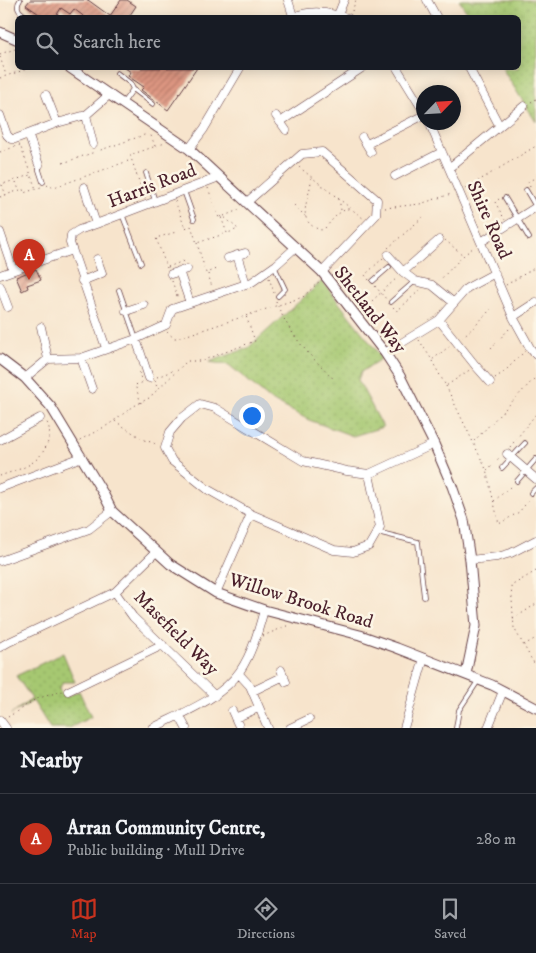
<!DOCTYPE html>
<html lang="en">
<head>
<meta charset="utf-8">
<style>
  :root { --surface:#171b24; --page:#20242c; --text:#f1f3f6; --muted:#9ea1a6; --line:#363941; --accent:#c8321e }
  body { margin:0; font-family:"IM FELL DW Pica",serif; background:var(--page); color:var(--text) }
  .compass { position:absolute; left:416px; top:85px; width:45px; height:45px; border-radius:50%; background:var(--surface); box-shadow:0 2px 12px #0003; rotate:65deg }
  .you { position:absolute; left:251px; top:415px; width:18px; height:18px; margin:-12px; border:4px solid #fff; border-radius:50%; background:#1a73e8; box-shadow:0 0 0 8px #1a73e833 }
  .badge { display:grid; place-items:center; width:32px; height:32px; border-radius:50%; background:var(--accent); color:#fff; font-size:16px; font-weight:700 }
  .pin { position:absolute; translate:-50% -41px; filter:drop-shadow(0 1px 2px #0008) }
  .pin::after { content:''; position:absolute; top:26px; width:18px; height:15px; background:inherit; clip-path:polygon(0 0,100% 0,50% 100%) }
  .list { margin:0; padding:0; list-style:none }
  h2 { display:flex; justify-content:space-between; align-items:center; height:65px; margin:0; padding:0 20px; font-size:21px }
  h2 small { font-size:16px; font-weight:400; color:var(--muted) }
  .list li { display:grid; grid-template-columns:32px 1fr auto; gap:15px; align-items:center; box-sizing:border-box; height:90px; padding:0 20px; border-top:1px solid var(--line) }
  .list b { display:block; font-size:19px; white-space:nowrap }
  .list p { margin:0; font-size:16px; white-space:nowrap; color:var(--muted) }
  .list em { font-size:16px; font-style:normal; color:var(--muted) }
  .icon { flex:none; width:28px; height:28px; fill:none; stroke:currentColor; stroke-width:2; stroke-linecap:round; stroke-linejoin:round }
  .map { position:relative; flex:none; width:536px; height:728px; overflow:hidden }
  .search { position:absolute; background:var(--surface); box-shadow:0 2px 12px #0003; left:15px; right:15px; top:15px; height:55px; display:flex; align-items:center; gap:12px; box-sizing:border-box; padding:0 18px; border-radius:8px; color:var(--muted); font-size:19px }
  .sheet { height:155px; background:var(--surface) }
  nav { display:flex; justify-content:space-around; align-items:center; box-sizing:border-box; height:70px; border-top:1px solid var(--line); background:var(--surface); font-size:14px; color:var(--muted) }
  nav a { display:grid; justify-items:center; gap:2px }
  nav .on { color:var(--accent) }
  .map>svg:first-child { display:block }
</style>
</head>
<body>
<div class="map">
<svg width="536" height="728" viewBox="0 0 536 728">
  <defs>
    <pattern id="park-dots" width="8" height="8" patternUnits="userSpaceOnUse" patternTransform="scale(1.25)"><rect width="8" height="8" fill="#a6c871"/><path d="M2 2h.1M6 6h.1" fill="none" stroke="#90ab62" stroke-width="1.8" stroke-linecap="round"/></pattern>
    <pattern id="building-hatch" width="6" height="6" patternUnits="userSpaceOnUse" patternTransform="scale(1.25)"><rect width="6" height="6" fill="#dd9681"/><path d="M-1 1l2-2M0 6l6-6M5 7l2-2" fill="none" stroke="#b57a6a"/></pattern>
  </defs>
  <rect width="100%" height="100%" fill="#fcf5e5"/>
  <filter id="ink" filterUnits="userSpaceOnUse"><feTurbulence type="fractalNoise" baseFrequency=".02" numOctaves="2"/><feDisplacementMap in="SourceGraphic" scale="10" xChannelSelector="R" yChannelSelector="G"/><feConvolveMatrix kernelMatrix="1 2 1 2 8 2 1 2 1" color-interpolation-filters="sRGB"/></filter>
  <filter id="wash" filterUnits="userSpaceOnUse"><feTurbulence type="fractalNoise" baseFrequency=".0096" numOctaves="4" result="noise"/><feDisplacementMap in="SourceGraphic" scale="20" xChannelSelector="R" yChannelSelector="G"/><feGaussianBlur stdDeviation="1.12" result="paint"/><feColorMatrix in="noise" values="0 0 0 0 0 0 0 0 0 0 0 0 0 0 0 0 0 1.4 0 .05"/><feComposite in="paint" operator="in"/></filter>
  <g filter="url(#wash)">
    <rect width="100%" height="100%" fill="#f7e4cc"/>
    <path fill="url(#park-dots)" stroke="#78744e" d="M 459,0 L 536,0 L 536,122 L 502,68 L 518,68 L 518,18 L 470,17 Z
      M 322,281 L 382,358 L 361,372 L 358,380 L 383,427 L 353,436 L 309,420 L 271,400 L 229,365 L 209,362 L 248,348 Z
      M 63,653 L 75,682 L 63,682 L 59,690 L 66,697 L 79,691 L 91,717 L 69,728 L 50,728 L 33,701 L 11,714 L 32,699 L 16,676 Z"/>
    <g id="blocks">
      <path fill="url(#building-hatch)" d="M 30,0 L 88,0 L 110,16 L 121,0 L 127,0 L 136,6 L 128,18 L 86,18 L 74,9 L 70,14 L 61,8 L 55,18 L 45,18 L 26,5 Z
        M 125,68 L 197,68 L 168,110 L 141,90 L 144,87 L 128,76 L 131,72 Z
        M 36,269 L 41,280 L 27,285 L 28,288 L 22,291 L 16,277 Z"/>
    </g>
  </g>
  <g filter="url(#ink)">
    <use href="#blocks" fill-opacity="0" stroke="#643d43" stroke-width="1"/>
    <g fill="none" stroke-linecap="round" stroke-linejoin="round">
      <g stroke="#643d43" stroke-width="5.5">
        <path id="service" d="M 20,0 C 14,9 21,13 29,18
          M 117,73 L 130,83 L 133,89
          M 123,103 L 133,89 L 153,104
          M 39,165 L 39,170 L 43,182
          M 146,173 L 155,201
          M 526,190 L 536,207
          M 184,191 L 194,219
          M 505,198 L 529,238
          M 122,214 L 141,263
          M 274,266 L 285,289 L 278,296
          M 373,281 L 389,267
          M 119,290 L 136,339
          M 391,302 L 415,281
          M 502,468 L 525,443
          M 517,481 L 536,459
          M 531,493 L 536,488
          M 377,532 L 418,542 L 424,597
          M 456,728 L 459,710 L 478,681"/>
      </g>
      <g stroke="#643d43" stroke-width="9">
        <path id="minor" d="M 288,0 L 293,16
          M 427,0 L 437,18
          M 338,15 L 344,0
          M 291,18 C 310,9 328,12 348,18
          M 397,68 L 424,112
          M 469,68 L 499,125
          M 46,95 L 57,123
          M 0,115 L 7,135 L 11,139 L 15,139 L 57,123 L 86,115 L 110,94
          M 86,115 L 93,144
          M 276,116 L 286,130
          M 280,122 L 362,68
          M 429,122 L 513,317 L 530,348 L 536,355
          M 28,134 L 39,165
          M 362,137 L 371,152
          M 367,144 L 424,115
          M 189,149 L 204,129 L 240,68
          M 449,168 L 524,106
          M 395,176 L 442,152
          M 84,187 L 96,224 L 214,179 L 218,176
          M 247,202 L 302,154 L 322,152 L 377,200 L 376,215 L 322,272
          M 96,224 L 79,230 L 71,235 L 70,243 L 106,348
          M 0,232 L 13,270
          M 481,242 L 536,207
          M 237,255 L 246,284
          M 388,255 L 403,272 L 415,281 L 432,285 L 454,303
          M 228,258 L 245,253
          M 179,271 L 190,303
          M 403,272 L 439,240
          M 171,274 L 187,269
          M 0,275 L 72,250
          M 82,281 L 102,273 L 97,259
          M 0,286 L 8,307
          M 126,311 L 144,305
          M 513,317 L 536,302
          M 439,320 L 475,365 L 490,382
          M 41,327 L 48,359
          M 136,339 L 166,325 L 172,309 L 252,282 L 276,265 L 296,247
          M 385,353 L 439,320 L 467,288 L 495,273
          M 81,358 L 92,389
          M 25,378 L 48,359 L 81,358 L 136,339 L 149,378
          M 0,440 L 40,418
          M 507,454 L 536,479
          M 369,474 L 347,471 L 303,461 L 215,408 L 200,404 L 182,418 L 170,432 L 165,448 L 172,461 L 207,489 L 251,514 L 334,550 L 353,552 L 369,546 L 380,527 L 369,474 L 434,444
          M 0,488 L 82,457
          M 470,560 L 497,557 L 511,553 L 536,540
          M 0,561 L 89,529 L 112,511
          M 115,592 L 133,617 L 215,696
          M 216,593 L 251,514
          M 0,647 L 7,643 L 115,592 L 155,553
          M 281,670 L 286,682
          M 239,674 L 250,686 L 268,728
          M 68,691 L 163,645
          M 253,691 L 284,676
          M 232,711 L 238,724
          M 179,715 L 186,728
          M 235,718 L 258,708
          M 0,720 L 6,728
          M 153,728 C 182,713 221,699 240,671 C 252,653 258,632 264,610
          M 290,728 L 309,719
          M 404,728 L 424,658
          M 488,728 L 503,691"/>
      </g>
      <g stroke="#643d43" stroke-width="11">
        <path id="tertiary" d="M 0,32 L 18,40
          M 70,68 L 189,149 L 322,272 L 385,353 L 400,376 L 434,444 L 452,486 L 464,520 L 470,560 L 476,626 L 466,674
          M 0,359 L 25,378 L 51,407 L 103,493 L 112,511 L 170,564 L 216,593 L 264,610 L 360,635 L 397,648 L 492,685 L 536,708"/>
      </g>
      <path stroke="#643d43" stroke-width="1" stroke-dasharray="1 4" stroke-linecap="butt" d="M 352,11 L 356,0
        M 0,54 L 18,48
        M 0,57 L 6,75
        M 0,78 L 30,68
        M 531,102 L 536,99
        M 0,152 L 20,145 L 36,189
        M 63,163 L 150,133 L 155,146
        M 299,167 L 364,219
        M 311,178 C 312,196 292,221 321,230 L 324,229 C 333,220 338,210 352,208
        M 16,182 L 19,190
        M 0,185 L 30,175
        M 2,185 L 6,195
        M 47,185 L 50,187 L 58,186 L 131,160
        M 530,187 L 528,182 L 536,177
        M 465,189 L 536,146
        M 0,197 L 23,189 L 24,193 L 41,187
        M 145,199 L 130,155 L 165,143
        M 339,199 L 341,210
        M 499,199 L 495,202 L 505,220
        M 175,201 L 185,228 L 191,226 L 197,243 L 227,233 L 221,217 L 219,218 L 208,188
        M 294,205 L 306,217
        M 385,208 L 420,204 L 451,194
        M 224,216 L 241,209
        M 221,217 L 223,216 L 238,229 L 228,233
        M 445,240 L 463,255
        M 197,243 L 206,273 L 216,269
        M 388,248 L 423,217
        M 168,267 L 186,260
        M 167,268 L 156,238 L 176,232
        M 208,274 L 212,287
        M 269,278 L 274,293
        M 369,280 L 365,275 L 383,258
        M 172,281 L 178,299
        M 439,281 L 464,255 L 474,247
        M 506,285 L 536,267
        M 375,286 L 387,300
        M 276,301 C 282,319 297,341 310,355 C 318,364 327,370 334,380
        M 393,307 L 397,311 L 420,290
        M 361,311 L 398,277
        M 167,332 L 174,338 L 178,338 L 303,297 L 320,281
        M 462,337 L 473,328 L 491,309
        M 419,340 L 432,360 L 451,345
        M 491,348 L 510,328
        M 432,361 L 446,386 L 471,369
        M 140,373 L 139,373 L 142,382
        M 157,377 L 172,371 L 173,372
        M 495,378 L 504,372 L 525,351
        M 155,380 L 157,388
        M 446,386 L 486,469 L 499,524 L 519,512 L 530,499
        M 141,403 L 135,385 L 144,382
        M 115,421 L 144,440 L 154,443 L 158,447
        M 80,440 L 108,425 L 134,406 L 149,398 L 187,361 L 201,361 L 255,341 L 246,316
        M 474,441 L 536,377
        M 510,447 L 536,414
        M 487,470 L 500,457
        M 0,476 C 10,472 24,469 33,462 C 45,454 55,434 46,421
        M 494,501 L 510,487
        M 536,571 L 511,586 L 514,628 L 533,662 L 536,663
        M 513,618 L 521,614 L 536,604
        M 263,636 L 289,625
        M 524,645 L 536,638
        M 8,717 L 36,699 L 62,691"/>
      <use href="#service" stroke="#fff" stroke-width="4"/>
      <use href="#minor" stroke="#fff" stroke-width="8"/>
      <use href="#tertiary" stroke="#fff" stroke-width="9"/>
    </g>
  </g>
  <g text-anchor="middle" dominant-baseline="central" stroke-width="5" stroke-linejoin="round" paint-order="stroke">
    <g font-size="19" fill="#4a1f2b" stroke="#fcf5e5">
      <text transform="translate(152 186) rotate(-21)">Harris Road</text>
      <text transform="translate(489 220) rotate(66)">Shire Road</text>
      <text transform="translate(370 310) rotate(52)">Shetland Way</text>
      <text transform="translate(301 601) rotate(17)">Willow Brook Road</text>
      <text transform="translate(176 633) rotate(45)">Masefield Way</text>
    </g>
  </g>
</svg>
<svg class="compass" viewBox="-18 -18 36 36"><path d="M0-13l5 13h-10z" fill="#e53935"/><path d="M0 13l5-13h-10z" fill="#9ea1a6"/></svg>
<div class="you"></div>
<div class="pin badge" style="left:29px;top:280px">A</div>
<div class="search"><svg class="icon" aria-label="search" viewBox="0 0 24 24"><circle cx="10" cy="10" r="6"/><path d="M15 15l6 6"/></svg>Search here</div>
</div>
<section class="sheet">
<h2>Nearby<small></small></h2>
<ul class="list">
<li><span class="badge">A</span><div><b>Arran Community Centre,</b><p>Public building · Mull Drive</p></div><em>280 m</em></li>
</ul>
</section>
<nav>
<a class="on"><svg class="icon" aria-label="map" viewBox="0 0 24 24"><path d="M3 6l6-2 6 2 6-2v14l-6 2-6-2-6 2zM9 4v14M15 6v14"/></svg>Map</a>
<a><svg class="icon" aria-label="directions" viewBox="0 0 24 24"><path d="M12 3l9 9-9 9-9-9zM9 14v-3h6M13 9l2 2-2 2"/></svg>Directions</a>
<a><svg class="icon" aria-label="saved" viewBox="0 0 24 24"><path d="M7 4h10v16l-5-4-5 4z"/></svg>Saved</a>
</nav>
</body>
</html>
